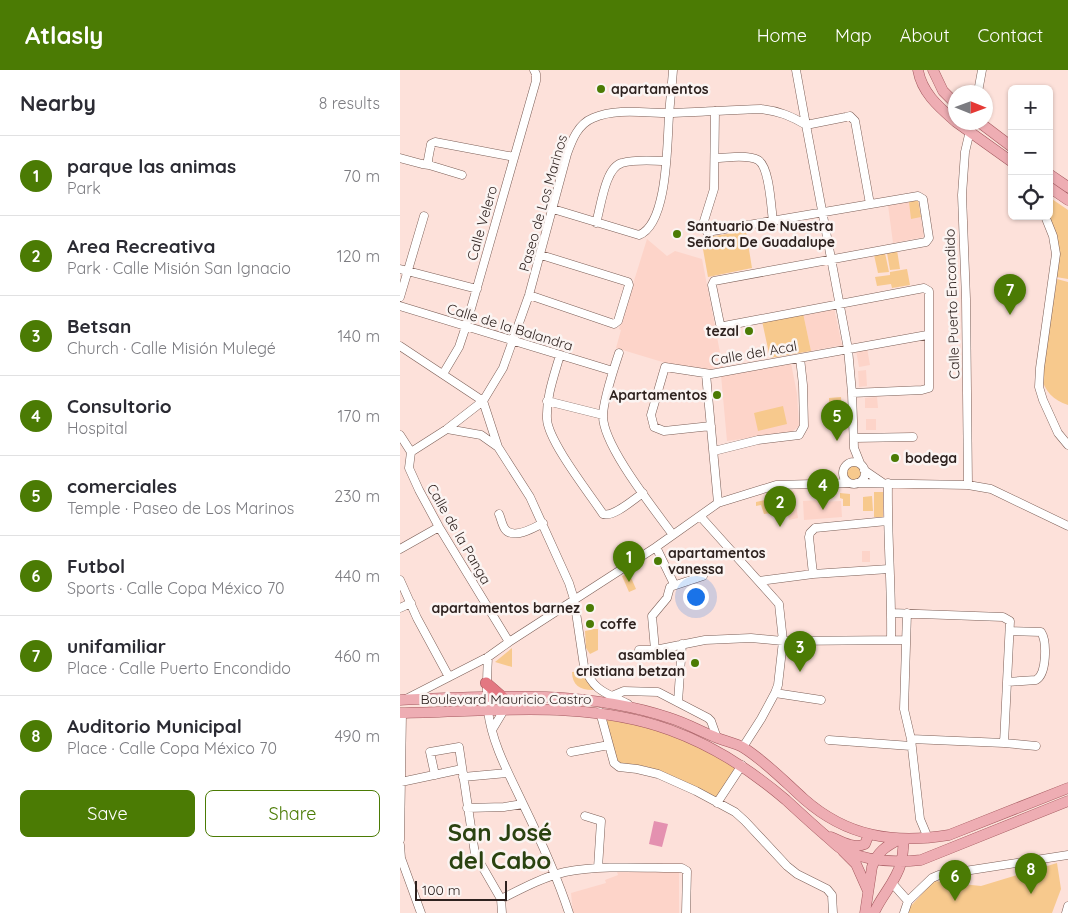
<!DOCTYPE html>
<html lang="en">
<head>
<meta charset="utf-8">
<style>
  :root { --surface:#fff; --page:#f2f2f3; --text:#2b2b33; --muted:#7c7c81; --line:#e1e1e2; --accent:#4b7b04 }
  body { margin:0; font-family:Quicksand,sans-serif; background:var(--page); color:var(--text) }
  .controls { position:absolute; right:15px; top:15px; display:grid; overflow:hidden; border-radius:8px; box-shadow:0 1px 4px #0004 }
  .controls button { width:45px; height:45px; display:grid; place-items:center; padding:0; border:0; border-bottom:1px solid var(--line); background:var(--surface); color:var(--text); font:25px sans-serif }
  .compass { position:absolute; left:548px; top:15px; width:45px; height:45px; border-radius:50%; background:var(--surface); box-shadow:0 1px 4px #0004; rotate:91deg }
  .scale { position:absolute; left:15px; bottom:12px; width:92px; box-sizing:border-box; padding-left:5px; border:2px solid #2e221f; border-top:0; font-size:14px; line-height:18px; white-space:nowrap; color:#2e221f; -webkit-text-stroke:4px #fbf4f2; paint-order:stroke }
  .you { position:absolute; left:295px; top:526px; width:18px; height:18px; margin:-12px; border:4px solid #fff; border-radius:50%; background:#1a73e8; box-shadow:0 0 0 8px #1a73e833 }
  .badge { display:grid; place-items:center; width:32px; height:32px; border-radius:50%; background:var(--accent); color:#fff; font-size:16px; font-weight:700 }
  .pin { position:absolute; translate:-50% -41px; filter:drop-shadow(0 1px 2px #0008) }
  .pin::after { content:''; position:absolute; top:26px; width:18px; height:15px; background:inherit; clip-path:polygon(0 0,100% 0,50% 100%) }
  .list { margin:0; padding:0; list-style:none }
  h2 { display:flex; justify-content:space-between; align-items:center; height:65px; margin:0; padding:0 20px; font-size:21px }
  h2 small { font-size:16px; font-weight:400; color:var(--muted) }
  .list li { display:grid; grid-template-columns:32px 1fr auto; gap:15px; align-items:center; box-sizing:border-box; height:80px; padding:0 20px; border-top:1px solid var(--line) }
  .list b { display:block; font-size:19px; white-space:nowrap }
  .list p { margin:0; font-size:16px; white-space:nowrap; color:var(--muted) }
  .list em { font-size:16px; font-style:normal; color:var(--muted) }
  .actions { display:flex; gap:10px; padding:15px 20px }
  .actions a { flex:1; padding:11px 0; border:1px solid var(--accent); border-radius:8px; text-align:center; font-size:18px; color:var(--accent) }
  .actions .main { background:var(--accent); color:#fff }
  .icon { flex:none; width:28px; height:28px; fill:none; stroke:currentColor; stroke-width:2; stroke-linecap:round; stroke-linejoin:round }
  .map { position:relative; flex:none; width:668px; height:843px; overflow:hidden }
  header { display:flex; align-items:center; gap:30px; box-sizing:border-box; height:70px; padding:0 25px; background:var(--accent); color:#fff }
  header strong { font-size:24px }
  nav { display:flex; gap:28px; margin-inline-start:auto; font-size:18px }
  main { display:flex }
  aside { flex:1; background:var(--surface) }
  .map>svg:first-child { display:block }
</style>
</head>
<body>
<header>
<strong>Atlasly</strong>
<nav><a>Home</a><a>Map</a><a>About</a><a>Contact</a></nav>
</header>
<main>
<aside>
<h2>Nearby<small>8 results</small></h2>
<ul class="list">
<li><span class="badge">1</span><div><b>parque las animas</b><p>Park</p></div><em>70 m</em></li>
<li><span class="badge">2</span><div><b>Area Recreativa</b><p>Park · Calle Misión San Ignacio</p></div><em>120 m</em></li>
<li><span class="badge">3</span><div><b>Betsan</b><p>Church · Calle Misión Mulegé</p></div><em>140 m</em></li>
<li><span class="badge">4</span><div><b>Consultorio</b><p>Hospital</p></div><em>170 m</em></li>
<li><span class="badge">5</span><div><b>comerciales</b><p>Temple · Paseo de Los Marinos</p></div><em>230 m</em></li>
<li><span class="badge">6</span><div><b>Futbol</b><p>Sports · Calle Copa México 70</p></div><em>440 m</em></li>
<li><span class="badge">7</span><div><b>unifamiliar</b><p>Place · Calle Puerto Encondido</p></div><em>460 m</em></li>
<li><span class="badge">8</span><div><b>Auditorio Municipal</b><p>Place · Calle Copa México 70</p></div><em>490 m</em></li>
</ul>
<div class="actions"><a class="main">Save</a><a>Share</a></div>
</aside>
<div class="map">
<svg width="668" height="843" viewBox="0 0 668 843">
  <rect width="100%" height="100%" fill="#fde1da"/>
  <path fill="#fdd4c9" d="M 518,130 L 524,167 L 493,173 L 488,135 Z
    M 247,169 L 267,186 L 275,181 L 302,189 L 323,298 L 311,300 L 269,294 L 216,278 L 221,260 L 219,259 Z
    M 434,238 L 442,275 L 411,281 L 403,243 Z
    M 467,278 L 470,295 L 459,297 L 456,280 Z
    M 391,293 L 397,324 L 399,356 L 392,362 L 327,371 L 321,305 Z
    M 466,300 L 467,316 L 459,317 L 458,301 Z
    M 477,327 L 478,338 L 465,338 L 465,328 Z
    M 466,349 L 476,349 L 476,360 L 466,360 Z
    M 394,421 L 398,448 L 389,450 L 387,440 L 383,441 L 380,423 Z
    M 421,430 L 422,432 L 441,431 L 442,447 L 404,450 L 403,431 Z
    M 462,481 L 470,481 L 470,492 L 462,492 Z
    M 279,800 L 279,843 L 173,843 L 171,823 L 206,813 L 205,810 L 218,805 L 217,802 Z"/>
  <path fill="#f7c98d" d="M 649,127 L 668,140 L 668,209 L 656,207 L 654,165 L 649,146 Z
    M 518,130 L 521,147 L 511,149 L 509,132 Z
    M 346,161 L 352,198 L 308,207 L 301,168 Z
    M 497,180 L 500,199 L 490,200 L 487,183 Z
    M 485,183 L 489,202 L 478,203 L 474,185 Z
    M 507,199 L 510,215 L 492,218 L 491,214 L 477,216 L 475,207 L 490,205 L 490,202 Z
    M 657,209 L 668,212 L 668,335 C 653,330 645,321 641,307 Z
    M 403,243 L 411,281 L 370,288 L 362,251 Z
    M 441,327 L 442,342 L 429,342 L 429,328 Z
    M 383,336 L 387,354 L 358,361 L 354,343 Z
    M444 403a9 9 0 1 1 18 0a9 9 0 1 1-18 0Z
    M 474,422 L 483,422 L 483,447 L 474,447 Z
    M 440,423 L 450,424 L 450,436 L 443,436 L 443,429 L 440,428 Z
    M 472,426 L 473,441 L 463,441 L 463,427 Z
    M 369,429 L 372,443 L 364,444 L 361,435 L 356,436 L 356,432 Z
    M 229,503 L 236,519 L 229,522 L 222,506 Z
    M 191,559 L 198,559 L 198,580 L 190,584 L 186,578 L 185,561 L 190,560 Z
    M 112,578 L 112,597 L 95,592 Z
    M 185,601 L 195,619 L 195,620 C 182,621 172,616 172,602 Z
    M 203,646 L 248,656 L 306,678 L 340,695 L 316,730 L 296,717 L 245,696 L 220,696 L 216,692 Z
    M 657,793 L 661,819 L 652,843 L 508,843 L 509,838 L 534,811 L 581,816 Z"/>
  <path fill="#e491b0" d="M 254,751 L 268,754 L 262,777 L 249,774 Z"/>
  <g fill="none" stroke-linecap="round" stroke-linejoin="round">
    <g stroke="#7c5f57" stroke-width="9">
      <path id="minor" d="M 396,0 L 406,55 L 446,47 L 450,46 L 455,51 L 470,134
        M 578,22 L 582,0
        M 0,88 L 22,94 L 29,95
        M 315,88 C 327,88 347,84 358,90 C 370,97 371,138 373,151
        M 62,105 L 29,95 L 28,90 L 31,74 L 35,72 L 114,87
        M 153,139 L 239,165 C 268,154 267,73 269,46 C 270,31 272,15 273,0
        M 645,146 L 653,166 L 656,184 L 640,298 L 639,317 L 643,330 L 658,363 L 668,375
        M 196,153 C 201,137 205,97 222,93 C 236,89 252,91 266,91
        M 0,199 L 77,219
        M 129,225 L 214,254 L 218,251 L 229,215 L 228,212 L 141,185
        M 0,227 L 24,146
        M 0,236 L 213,301
        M 0,276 L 83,331
        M 219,283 C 214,298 203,331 203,346 C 203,376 255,440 273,465
        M 160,285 C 154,306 146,327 147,349 C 148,371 189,423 203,444 C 213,448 234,429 243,423
        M 43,304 L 59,277 L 66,256 L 136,11 L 136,4 L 134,0
        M 306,304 L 318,433
        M 452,323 L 522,320 L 529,318 L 529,262
        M 83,331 L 98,377 L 130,427 L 169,513 L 174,529 L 184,596 C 193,621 206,623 228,634
        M 147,331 L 203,345
        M 311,356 L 264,361 L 254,357 L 251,345 L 265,297 L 311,304 L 527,265 L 529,262 L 529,221 L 524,218 L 324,256 L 320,254 L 312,215 L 314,211 L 526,172 L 529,168 L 523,129 L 518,126 L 307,162 L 304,156 L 304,151 L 314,119 L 315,41
        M 47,359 L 81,365 L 98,377
        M 0,365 L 11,382 L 9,398 L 19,420 L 39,457 L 109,572
        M 454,368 L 513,367
        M 314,381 L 358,370 L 399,365 L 404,356 L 403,315 L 400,288
        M 11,382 L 47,359 L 83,331 L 103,298 L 129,225 L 167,84 C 172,70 178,54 193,48 C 216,38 245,43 269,43 C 300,42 331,40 361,39 C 379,41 391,46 406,55 L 448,279 L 452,323 L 454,378 L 460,393
        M443 403a11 11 0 1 1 22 0a11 11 0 1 1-22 0Z
        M 464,400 L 483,413
        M 457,413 L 568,415 L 591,419 L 668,456
        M 488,413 C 487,466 492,518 491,570
        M 568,415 L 566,229 L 562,125 L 565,82 L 572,52
        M 99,444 C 101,448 102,455 105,459 C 113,470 134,458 143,453
        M 300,446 L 379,534 L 383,571 L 378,615 L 375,623 L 361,649 L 343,677
        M 256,477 L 274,514
        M 0,479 L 39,457
        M 413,504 L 409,467 L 410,463 L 415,458 L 487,451
        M 0,510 L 17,548 L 49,607
        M 359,511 L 413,504 L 489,499
        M 0,538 L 11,533
        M 491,543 L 603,547 L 610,551 L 604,673 L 511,669
        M 507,543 L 504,639 L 511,669 L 520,749 L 528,768
        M 239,580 L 255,580 L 305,570 L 351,568 L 383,571 L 505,570
        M 255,580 L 252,546 L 267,528 L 270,517 L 303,506
        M 88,587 C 87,605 86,623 88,641 C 92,674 109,704 123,734 C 140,769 157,806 169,843
        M 607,612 L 636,610 C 647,604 647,571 641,562 L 610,561
        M 375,623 L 421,630
        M 212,626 L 224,621 L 258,622 L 308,648 L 311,651 L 317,668
        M 6,629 L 88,587 L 109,572 L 256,477 L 318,433 L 376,415 L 449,413
        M 278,632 L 282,574
        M 200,642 L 214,693 L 219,697 L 237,699 L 258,704 L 296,721 L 335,742 L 345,751 L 387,796 L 397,804 L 427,819 L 432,825 L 433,843
        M 92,660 L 104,640
        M 429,670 L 511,676
        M 604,673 L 636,676
        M 171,682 L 209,675
        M 35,705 L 30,682 L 59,677 L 75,784 L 101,829 L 102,843
        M 63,707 L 107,703
        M 1,712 L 62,699
        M 317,733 L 342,695
        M 67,738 L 104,737 L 123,734
        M 185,746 L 201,751 L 198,798
        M 0,770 L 2,643
        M 0,775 L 1,788 L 21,843
        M 492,813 L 508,831 L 504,843
        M 101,829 C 121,819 143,807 165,802 C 202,795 244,798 282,798 L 287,801 L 286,843
        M 508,831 L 532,808 L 539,805 L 668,785
        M 666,843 L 668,836"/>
    </g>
    <g stroke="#a4595f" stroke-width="11">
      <path id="major" d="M 518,0 C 522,23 539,37 556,52
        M 533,0 L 543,21 L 556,34
        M 556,52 L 612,92
        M 579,52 L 612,77
        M 649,104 L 668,117
        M 649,117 L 668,130
        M 0,630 C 90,626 184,619 270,648 C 286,653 300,661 315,667 C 324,671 336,673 344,678 C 366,692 385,712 404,729 C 447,767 494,774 549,765 L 668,718
        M 0,643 C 88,642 186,629 270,660 C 314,676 351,700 386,730 C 399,742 412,754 426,766 C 431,770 437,777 443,780 C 467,791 494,793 521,790 L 668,731
        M 431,767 C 442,772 454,779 465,774 L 469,764
        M 443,781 L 456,794 L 468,821
        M 465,843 L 472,797 C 477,782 486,776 500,769
        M 474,843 C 481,826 496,812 501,793 C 503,786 503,777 504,769"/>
    </g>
    <g stroke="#a4595f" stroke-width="12">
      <path id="highway" d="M 86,613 L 102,627"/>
    </g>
    <use href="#minor" stroke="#fff" stroke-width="8"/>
    <use href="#major" stroke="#eeadb3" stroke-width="10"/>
    <use href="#highway" stroke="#e37781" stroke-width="11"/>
  </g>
  <g fill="#4b7b04" stroke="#fbf4f2" stroke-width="2">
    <circle cx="201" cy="19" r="5"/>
    <circle cx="277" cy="164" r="5"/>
    <circle cx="349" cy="261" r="5"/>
    <circle cx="317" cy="325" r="5"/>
    <circle cx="495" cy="388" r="5"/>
    <circle cx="258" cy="491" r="5"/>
    <circle cx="190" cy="538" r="5"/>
    <circle cx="190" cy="554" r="5"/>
    <circle cx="295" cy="593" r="5"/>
  </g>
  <g text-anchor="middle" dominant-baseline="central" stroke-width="5" stroke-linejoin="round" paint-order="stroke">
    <g font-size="14" font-weight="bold" fill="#2e221f" stroke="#fbf4f2" text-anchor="start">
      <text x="211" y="19">apartamentos</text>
      <text x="287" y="156">Santuario De Nuestra<tspan x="287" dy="16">Señora De Guadalupe</tspan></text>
      <text x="339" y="261" text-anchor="end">tezal</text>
      <text x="307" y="325" text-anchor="end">Apartamentos</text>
      <text x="505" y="388">bodega</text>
      <text x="268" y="483">apartamentos<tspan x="268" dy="16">vanessa</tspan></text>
      <text x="180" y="538" text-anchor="end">apartamentos barnez</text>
      <text x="200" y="554">coffe</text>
      <text x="285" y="585" text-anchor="end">asamblea<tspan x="285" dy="16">cristiana betzan</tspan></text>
    </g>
    <g font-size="14" fill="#2e221f" stroke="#fbf4f2">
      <text transform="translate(143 133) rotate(-74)">Paseo de Los Marinos</text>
      <text transform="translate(82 153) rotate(-74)">Calle Velero</text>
      <text transform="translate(552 234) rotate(-92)">Calle Puerto Encondido</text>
      <text transform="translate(110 257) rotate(17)">Calle de la Balandra</text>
      <text transform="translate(354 283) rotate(-10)">Calle del Acal</text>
      <text transform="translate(59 464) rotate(60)">Calle de la Panga</text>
      <text x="106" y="629">Boulevard Mauricio Castro</text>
    </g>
    <g font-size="24" font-weight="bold" fill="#2a4210" stroke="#fbf4f2">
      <text x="100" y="762">San José<tspan x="100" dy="28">del Cabo</tspan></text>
    </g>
  </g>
</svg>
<div class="controls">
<button>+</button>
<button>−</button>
<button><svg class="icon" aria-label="locate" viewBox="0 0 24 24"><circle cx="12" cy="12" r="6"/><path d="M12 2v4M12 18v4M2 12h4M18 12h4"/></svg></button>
</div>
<svg class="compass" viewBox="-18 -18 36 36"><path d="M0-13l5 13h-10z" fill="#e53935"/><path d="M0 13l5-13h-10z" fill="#7c7c81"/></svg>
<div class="scale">100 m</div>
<div class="you"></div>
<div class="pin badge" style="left:229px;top:512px">1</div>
<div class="pin badge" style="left:380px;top:457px">2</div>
<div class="pin badge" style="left:400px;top:602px">3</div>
<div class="pin badge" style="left:423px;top:440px">4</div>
<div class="pin badge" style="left:437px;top:371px">5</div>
<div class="pin badge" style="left:555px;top:831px">6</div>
<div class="pin badge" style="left:610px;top:245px">7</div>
<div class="pin badge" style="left:631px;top:824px">8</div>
</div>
</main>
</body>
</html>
